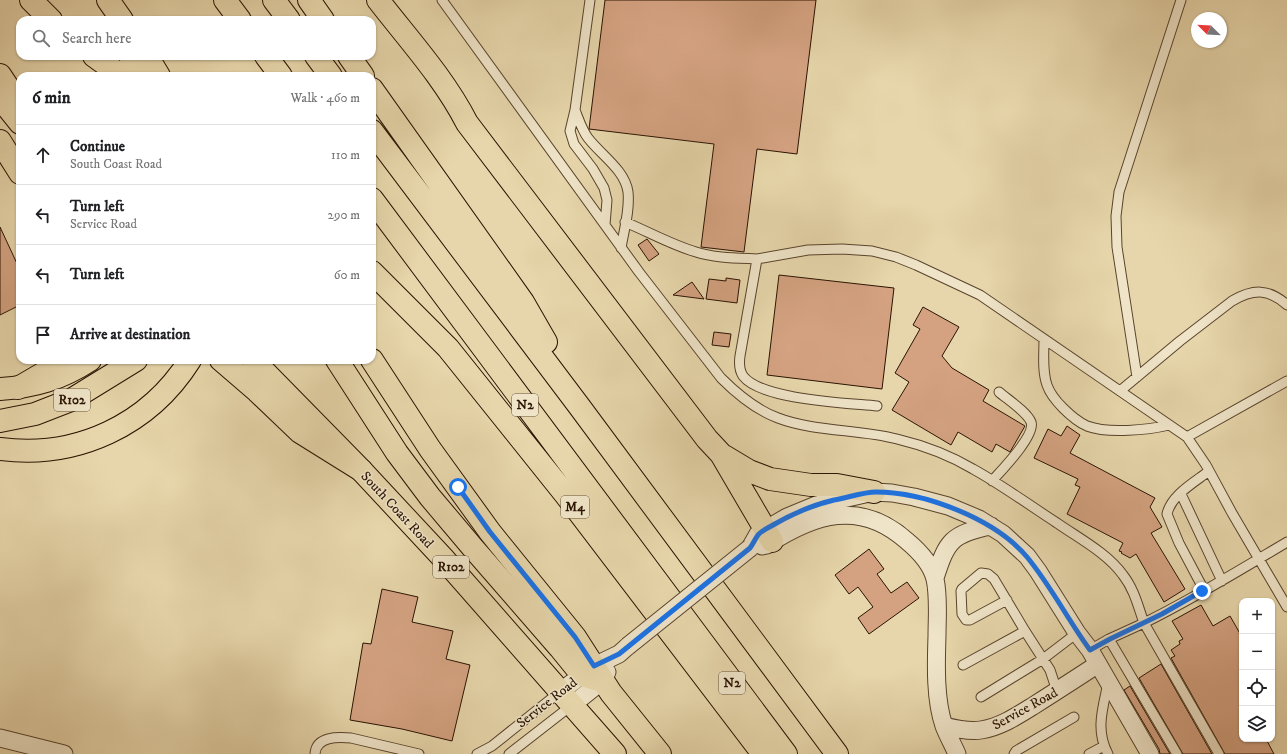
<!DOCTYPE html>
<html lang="en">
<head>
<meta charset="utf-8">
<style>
  :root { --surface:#fff; --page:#f6f6f6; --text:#202124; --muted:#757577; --line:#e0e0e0 }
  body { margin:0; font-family:"IM FELL DW Pica",serif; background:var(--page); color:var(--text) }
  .controls { position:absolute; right:12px; bottom:12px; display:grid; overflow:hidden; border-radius:8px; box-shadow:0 1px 3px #0004 }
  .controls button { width:36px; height:36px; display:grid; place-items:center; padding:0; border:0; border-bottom:1px solid var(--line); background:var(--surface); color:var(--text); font:20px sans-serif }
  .compass { position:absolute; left:1191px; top:12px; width:36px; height:36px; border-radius:50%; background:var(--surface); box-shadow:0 1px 3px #0004; rotate:294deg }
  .stop { position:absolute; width:12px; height:12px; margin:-9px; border:3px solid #1a73e8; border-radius:50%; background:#fff }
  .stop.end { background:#1a73e8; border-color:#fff; box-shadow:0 1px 4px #0008 }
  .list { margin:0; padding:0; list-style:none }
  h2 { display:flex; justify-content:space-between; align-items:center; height:52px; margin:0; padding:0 16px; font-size:17px }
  h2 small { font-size:13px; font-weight:400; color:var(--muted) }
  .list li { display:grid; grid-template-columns:26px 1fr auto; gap:12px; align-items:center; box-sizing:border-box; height:60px; padding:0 16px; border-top:1px solid var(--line) }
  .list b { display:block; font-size:15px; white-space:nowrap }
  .list p { margin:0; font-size:13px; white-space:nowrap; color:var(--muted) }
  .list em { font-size:13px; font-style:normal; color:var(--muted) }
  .icon { flex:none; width:22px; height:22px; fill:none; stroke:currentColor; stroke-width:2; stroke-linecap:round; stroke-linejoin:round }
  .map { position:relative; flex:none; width:1287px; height:754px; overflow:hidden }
  .search { position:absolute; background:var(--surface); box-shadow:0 1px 3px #0004; left:16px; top:16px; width:360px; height:44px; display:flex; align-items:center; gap:10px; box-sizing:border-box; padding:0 14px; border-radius:12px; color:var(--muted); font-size:15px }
  .panel { position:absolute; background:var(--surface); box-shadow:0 1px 3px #0004; left:16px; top:72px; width:360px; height:292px; border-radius:12px }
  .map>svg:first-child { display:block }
</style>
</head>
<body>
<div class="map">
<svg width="1287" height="754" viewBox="0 0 1287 754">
  <rect width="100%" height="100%" fill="#e7d6ab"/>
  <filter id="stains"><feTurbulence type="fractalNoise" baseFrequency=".005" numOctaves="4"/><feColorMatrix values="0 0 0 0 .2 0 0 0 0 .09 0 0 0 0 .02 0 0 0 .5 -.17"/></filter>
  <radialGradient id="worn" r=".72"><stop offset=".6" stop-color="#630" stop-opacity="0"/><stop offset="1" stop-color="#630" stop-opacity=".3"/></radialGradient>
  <path fill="#d4a281" stroke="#2a1302" d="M 605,0 L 816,0 L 797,154 L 757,149 L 744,252 L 701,247 L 714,144 L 589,129 Z
    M 0,227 L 20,270 L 20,305 L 0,315 Z
    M 647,239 L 659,254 L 649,261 L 638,245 Z
    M 779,275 L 894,288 L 882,389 L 767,375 Z
    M 726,278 L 740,280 L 737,303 L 706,299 L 709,279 L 726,281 Z
    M 692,282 L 704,299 L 673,295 Z
    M 923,307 L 959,327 L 942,356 L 952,368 L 989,390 L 983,401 L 1025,426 L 1010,452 L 996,444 L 992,452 L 958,432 L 951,445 L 892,410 L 909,382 L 895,373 L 920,329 L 913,325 Z
    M 714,332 L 731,334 L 729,347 L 712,345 Z
    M 1067,426 L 1080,435 L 1070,453 L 1155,498 L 1150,507 L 1162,527 L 1151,533 L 1185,589 L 1164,602 L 1136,554 L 1130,558 L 1121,553 L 1122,552 L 1119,551 L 1123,543 L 1067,514 L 1080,487 L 1075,485 L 1078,479 L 1034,458 L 1048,429 L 1061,436 Z
    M 869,549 L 884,569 L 877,574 L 891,593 L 907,582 L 919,598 L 869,634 L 858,618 L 873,607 L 858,587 L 849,594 L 835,575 Z
    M 382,589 L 418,597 L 412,622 L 453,631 L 446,659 L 470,665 L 452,741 L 402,729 L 350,720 L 363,643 L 371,644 Z
    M 1201,605 L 1213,626 L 1230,616 L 1242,637 L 1242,739 L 1266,739 L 1274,754 L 1225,754 L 1171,658 L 1175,656 L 1171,650 L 1180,644 L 1179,641 L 1183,639 L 1172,621 Z
    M 1161,664 L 1212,754 L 1183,754 L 1139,678 Z
    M 1130,686 L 1170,754 L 1160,754 L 1159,749 L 1124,690 Z"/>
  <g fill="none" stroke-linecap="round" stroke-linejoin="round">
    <g stroke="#59442c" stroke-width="11">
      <path id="service" d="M 442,0 L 639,272 L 721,378 C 737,394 756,410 778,418 C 815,432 858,429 897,439 C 922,445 951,456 973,469 C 1002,485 1029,505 1057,523 C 1080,539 1107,553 1123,575 C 1134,589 1138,606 1144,623 L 1109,639 L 1090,650
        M 590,0 L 575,110 L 570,131 L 574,144 L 593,169 L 604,188 L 607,200 L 605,225
        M 575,110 C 579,120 582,130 588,138 C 601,155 625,170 628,192 C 630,210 624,230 621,248
        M 625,222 C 649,232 672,245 696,252 C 715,258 737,258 757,259
        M 1044,339 C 1044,354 1042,371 1047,385 C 1050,394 1056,401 1063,408 C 1070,415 1078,422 1087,426 C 1108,434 1148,430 1169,425
        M 1137,377 L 1117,247 L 1116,216 L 1119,192 L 1181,0
        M 1287,381 L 1187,437 L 1206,465 L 1232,513 L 1287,607
        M 1120,391 L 1180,341 L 1232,301 C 1253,289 1268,288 1287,305
        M 877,406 C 848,403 761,400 743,376 C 739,370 739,363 740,356 L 757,259 L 808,250 L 842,249 L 872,251 L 896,257 L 916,265 L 980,295 L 1187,437
        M 992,481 C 1001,471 1036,435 1031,422 C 1027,412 1007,399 999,392
        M 1181,494 L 1222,581
        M 1204,590 L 1179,543 L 1167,514 C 1171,495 1195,482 1209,471
        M 1007,600 L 970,620 L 966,620 L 962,614 L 961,591 L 962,589 L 981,573 L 988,574 L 994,579 L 1025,631 L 1050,670 L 1057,691
        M 1109,639 L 1177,754
        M 963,665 L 1025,631
        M 981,697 L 1043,659 L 1077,633
        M 315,754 C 316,736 338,737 351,738 L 419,754
        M 477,754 L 492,746 L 561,691
        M 509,754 L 572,705
        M 1014,754 L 1016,751 L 1074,717
        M 1089,754 L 1104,746
        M 1108,754 C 1095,730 1103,708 1108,683
        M 1219,754 L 1144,623 C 1193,599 1240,570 1287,542"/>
    </g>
    <g stroke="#59442c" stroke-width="19">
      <path id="minor" d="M 762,546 L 767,545 C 814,514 860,499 907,541 C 919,551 931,563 935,579 C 939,597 937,618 937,636 C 936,665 935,700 944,726 C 948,736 953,745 957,754
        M 750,548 L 758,534 L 787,517 L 816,505 L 874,492 L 892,493 L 914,497 L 948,506 L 979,519 L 1003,534 L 1027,556 L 1038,571 L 1077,633 L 1090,650 L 1150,754
        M 935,578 C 947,541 951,534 991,526
        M 561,691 L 594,666 L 619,654 L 628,646
        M 572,705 L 602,681 L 607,672
        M 944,726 C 956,729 969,732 981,730 C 1000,727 1017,716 1033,706 C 1055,692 1077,678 1098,664
        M 0,738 L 64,754"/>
    </g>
    <g stroke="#2a1302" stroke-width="24">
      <path id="primary" d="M 221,360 L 257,391 L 300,432 L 361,470 L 443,558 L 615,754
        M 372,360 L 430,449 L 490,532 L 575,637 L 611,693 L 660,754
        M 0,389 C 34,387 61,379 90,360
        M 0,421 L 35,414 L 71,400 L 136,360"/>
    </g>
    <g stroke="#2a1302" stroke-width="24">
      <path id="motorway" d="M 31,0 L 51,20
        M 108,0 L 122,20
        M 225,0 L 240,20
        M 274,0 L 289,20
        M 309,0 L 323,20
        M 378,0 C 409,40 444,78 467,123 L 707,439 L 721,454 L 772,541
        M 94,56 L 122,76
        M 130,56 L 141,76
        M 147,56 L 159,76
        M 266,56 L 281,76
        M 316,56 L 331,76
        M 349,56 L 363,76
        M 0,75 L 20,105
        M 372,89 L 523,302 L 546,342
        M 0,98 L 20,123
        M 372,131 L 579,406 L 837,754
        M 0,141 L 20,173
        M 372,199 L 786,754
        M 372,272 L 448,348 L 565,494 L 763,754
        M 253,360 L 361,470
        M 337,360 L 397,453 L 430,497 L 473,548 L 560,648 L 582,675 L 602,681
        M 18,388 L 66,360
        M 0,449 C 77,459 149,425 190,360
        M 724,456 L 749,471 L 770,479 L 811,485 L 837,485 L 874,492"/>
    </g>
    <use href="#service" stroke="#efe4c8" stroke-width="9"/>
    <use href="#minor" stroke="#efe4c8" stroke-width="17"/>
    <use href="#primary" stroke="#e7d6ab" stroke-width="22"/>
    <use href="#motorway" stroke="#e7d6ab" stroke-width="22"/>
    <g stroke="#59442c" stroke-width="19" stroke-linecap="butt">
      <path id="minor-bridge" d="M 628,646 L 750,548"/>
    </g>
    <use href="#minor-bridge" stroke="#efe4c8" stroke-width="17"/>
  </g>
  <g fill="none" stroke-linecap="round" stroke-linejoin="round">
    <path stroke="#1a73e8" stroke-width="5" d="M 458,487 L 490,532 L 575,637 L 594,666 L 619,654 L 750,548 C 753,544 755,539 758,535 C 761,531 768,528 773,525 C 792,514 813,505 834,500 C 847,498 863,492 876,492 C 925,492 995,519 1027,557 C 1051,586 1068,620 1090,650 L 1110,639 L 1162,614 L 1202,591"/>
  </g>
  <g text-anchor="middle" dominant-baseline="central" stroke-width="3" stroke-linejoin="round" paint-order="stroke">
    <g fill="#efe4c8" stroke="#65523d" stroke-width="1">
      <rect x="54" y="389" width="36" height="22" rx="3"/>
      <rect x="512" y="394" width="26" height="22" rx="3"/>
      <rect x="561" y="496" width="28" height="22" rx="3"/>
      <rect x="433" y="556" width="36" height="22" rx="3"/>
      <rect x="719" y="672" width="26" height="22" rx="3"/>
    </g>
    <g font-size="13" font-weight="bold" fill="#2a1302">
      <text x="72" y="400">R102</text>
      <text x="525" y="405">N2</text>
      <text x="575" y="507">M4</text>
      <text x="451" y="567">R102</text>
      <text x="732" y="683">N2</text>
    </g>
    <g font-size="14" fill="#2a1302" stroke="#efe4c8">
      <text transform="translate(397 510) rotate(47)">South Coast Road</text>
      <text transform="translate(547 703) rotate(-38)">Service Road</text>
      <text transform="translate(1025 709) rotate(-29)">Service Road</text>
    </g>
  </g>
  <rect width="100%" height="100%" filter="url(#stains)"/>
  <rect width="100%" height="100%" fill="url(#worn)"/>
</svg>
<div class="controls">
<button>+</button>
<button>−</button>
<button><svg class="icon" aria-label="locate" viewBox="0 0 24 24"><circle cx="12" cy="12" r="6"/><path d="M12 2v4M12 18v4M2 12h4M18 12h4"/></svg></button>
<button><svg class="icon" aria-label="layers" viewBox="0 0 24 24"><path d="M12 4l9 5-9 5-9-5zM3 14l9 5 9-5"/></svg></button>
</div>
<svg class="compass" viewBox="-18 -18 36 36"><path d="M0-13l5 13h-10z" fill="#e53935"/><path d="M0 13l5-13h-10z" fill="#757577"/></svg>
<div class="stop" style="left:458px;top:487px"></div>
<div class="stop end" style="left:1202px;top:591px"></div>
<div class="search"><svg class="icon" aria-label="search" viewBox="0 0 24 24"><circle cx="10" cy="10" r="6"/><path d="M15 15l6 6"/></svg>Search here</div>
<section class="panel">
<h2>6 min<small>Walk · 460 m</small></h2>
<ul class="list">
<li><svg class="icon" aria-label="ahead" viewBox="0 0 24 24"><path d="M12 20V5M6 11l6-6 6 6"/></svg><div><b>Continue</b><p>South Coast Road</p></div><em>110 m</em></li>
<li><svg class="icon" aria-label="left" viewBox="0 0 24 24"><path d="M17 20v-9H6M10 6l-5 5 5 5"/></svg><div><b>Turn left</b><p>Service Road</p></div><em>290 m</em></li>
<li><svg class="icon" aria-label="left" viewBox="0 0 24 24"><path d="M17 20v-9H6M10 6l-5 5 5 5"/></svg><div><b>Turn left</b></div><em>60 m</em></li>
<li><svg class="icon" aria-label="arrive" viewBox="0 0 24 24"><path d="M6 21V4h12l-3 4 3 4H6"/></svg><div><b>Arrive at destination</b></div></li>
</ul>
</section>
</div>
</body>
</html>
